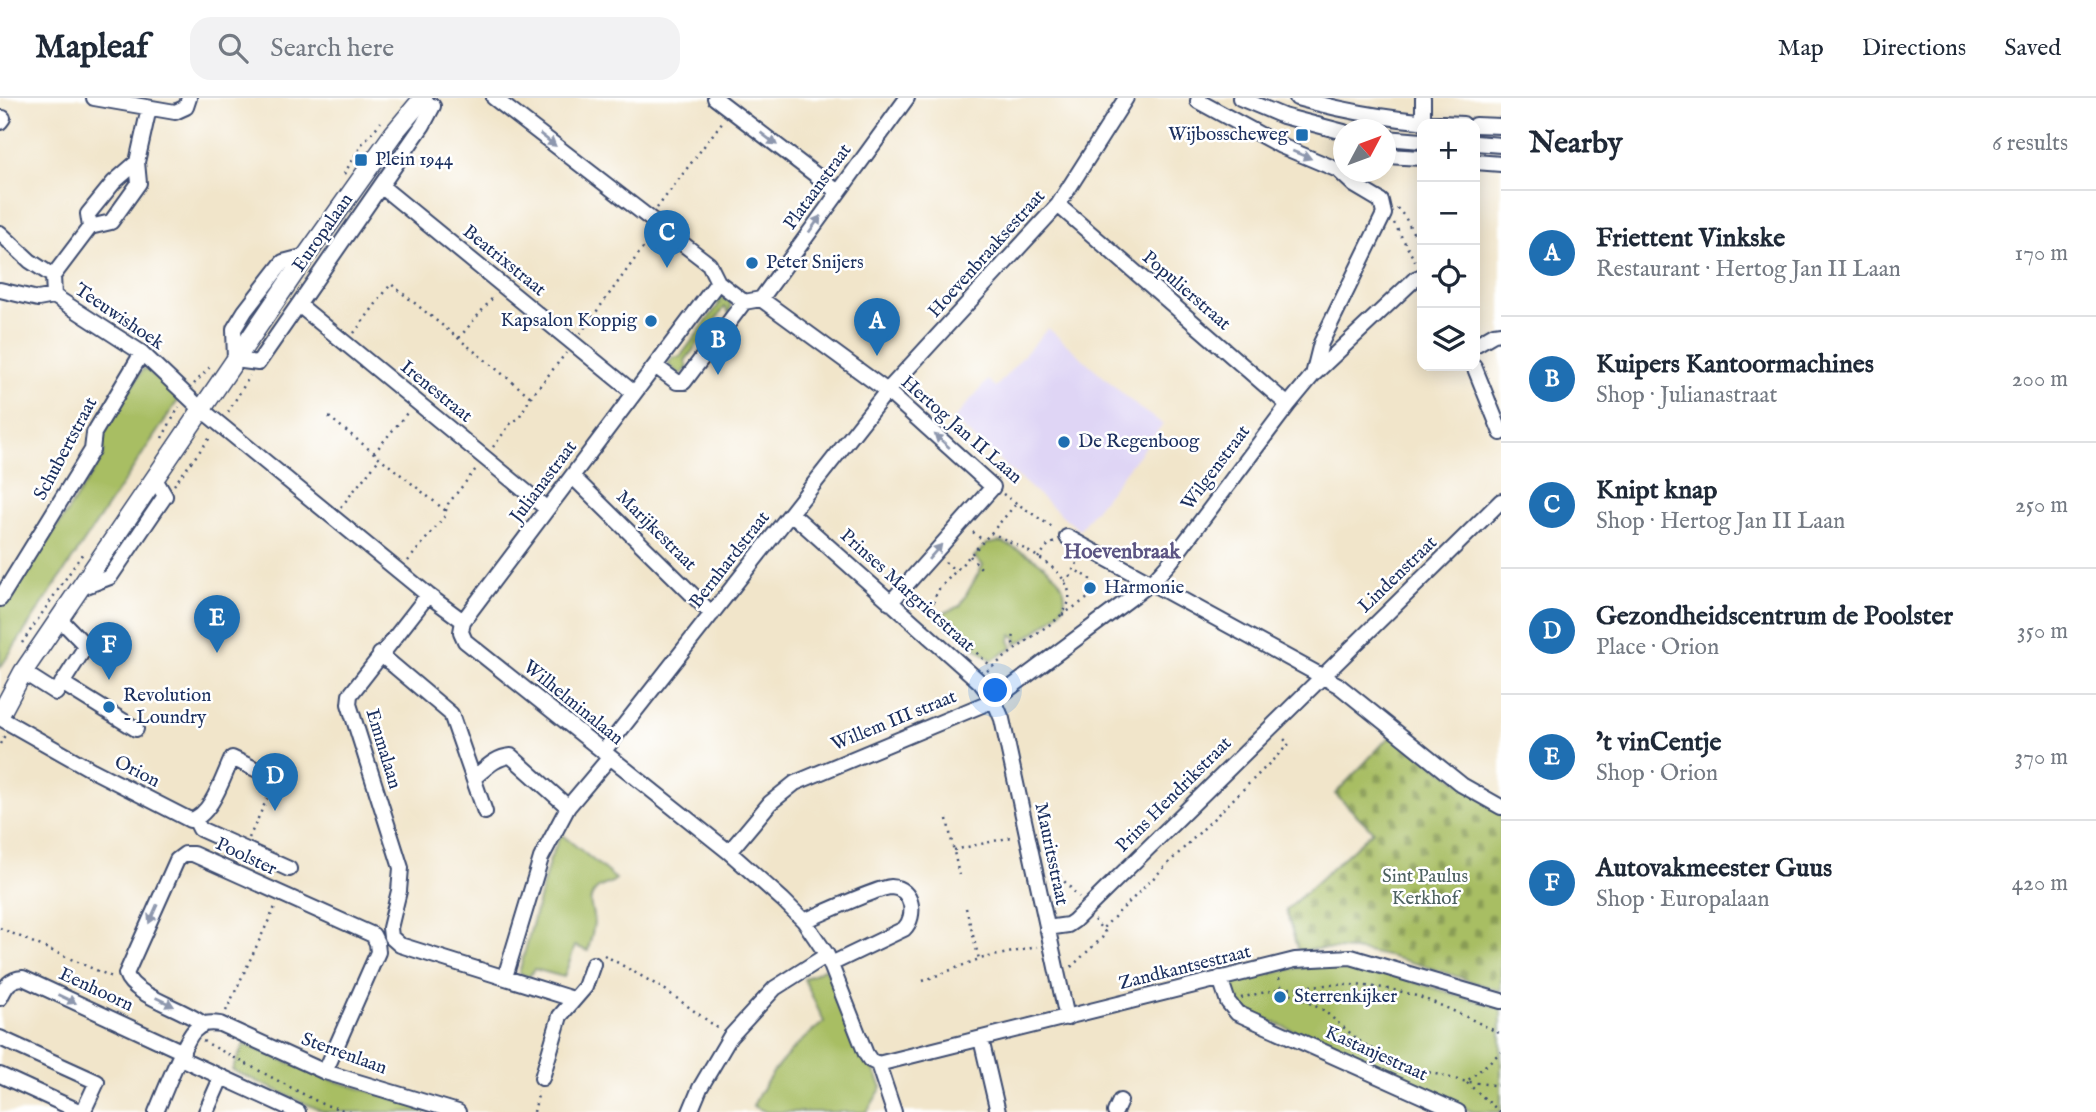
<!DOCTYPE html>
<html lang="en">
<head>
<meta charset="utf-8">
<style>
  :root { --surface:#fff; --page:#f2f2f3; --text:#1f2937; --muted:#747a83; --line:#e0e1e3; --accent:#1f6fb2 }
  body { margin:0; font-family:"IM FELL English",serif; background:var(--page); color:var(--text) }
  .controls { position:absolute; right:21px; top:21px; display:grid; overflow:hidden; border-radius:14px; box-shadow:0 4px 18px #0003 }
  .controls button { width:63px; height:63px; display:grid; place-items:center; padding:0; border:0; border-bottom:2px solid var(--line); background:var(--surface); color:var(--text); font:35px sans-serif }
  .compass { position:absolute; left:1333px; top:21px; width:63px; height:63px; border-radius:50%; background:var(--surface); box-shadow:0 4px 18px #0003; rotate:49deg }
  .you { position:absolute; left:996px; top:593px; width:24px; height:24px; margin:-18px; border:5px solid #fff; border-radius:50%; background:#1a73e8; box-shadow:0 0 0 10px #1a73e833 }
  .badge { display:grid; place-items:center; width:46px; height:46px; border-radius:50%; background:var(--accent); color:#fff; font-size:23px; font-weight:700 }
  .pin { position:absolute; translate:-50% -58px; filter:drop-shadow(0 2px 4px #0008) }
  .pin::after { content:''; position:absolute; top:37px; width:24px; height:21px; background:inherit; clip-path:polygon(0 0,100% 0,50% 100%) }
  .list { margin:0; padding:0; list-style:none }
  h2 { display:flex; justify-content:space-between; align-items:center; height:91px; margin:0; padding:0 28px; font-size:30px }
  h2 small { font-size:23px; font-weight:400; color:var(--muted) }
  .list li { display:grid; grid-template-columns:46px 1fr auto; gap:21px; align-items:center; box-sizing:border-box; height:126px; padding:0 28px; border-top:2px solid var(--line) }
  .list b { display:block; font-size:26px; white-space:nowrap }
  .list p { margin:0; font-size:23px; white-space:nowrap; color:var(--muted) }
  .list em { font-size:23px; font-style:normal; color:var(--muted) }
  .icon { flex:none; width:38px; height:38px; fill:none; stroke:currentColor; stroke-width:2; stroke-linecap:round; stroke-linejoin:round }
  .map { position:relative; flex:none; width:1501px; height:1014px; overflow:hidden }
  header { display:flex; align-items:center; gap:42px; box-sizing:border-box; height:98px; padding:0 35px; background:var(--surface); border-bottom:2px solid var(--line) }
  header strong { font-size:33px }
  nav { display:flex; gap:38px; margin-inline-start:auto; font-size:24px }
  .search { width:490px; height:63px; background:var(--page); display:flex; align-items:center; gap:18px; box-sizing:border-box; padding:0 24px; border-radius:21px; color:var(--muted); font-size:26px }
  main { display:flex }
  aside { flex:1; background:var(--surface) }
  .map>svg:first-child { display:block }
</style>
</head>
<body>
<header>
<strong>Mapleaf</strong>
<div class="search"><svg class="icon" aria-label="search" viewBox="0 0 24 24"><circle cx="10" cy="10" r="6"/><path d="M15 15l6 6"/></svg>Search here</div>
<nav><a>Map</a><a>Directions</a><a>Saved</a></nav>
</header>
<main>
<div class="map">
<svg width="1501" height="1014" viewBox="0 0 1501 1014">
  <defs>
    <pattern id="cemetery-stones" width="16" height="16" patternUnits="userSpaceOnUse" patternTransform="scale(1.75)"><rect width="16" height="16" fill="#a8be63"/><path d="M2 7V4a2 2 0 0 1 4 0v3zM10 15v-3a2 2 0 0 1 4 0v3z" fill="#889b55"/></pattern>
  </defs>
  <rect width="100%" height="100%" fill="#fff"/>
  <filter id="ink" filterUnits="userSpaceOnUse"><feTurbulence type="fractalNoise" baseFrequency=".0143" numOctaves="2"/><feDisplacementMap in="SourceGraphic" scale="14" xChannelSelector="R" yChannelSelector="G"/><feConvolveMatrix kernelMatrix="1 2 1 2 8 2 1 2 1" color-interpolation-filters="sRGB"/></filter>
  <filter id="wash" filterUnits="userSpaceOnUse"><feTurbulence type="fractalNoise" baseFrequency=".00686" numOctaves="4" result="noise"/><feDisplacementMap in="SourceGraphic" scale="28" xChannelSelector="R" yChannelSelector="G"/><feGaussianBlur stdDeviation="1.57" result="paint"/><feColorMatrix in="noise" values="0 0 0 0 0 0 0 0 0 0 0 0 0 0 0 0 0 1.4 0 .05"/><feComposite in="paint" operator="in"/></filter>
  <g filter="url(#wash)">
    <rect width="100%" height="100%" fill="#f1e5ca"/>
    <path fill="#dfd5f5" d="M 1048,230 L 1139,310 L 1163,326 L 1079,432 L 953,322 L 988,282 L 996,289 Z"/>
    <path fill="#a8be63" stroke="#627660" stroke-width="2" d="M 718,198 L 730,204 L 731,211 L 729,215 L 725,209 L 685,263 L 688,270 L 680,277 L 668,266 L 673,259 L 680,259 L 720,205 L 713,204 Z
      M 144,270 L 181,298 L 0,570 L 0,507 L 13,497 L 97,368 L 104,355 L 100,337 Z
      M 1000,444 C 1022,451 1082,482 1060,513 C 1049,526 1030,537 1016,547 L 1016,539 L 1012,537 L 1010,541 L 1012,550 L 992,562 L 978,552 L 940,516 L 960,508 L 983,467 L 974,459 L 987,446 Z
      M 561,736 L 616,781 C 610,787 602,786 596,792 C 585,803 594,813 594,824 C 593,834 590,843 588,853 L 575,848 L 564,879 L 534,871 L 529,879 L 519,875 L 550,761 Z
      M 1335,865 L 1371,871 L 1501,910 L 1501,1014 L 1473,1014 L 1240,909 C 1233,903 1228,892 1236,884 L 1290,871 Z
      M 825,870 L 882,989 L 867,1014 L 766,1014 L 753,1008 C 769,973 794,947 824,924 L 804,881 Z
      M 244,946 L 332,982 L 439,1014 L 324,1014 L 232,972 Z"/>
    <path fill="url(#cemetery-stones)" stroke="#627660" stroke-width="2" d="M 1391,637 L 1501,713 L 1501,893 C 1437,873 1366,842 1298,853 L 1286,812 L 1373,733 L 1335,696 Z"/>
  </g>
  <g filter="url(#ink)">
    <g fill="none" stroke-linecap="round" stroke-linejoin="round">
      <g stroke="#3b4a6e" stroke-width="18">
        <path id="minor" d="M 94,0 L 175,14 L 186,9 L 189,0
          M 494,0 L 709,166 L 718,184 L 744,204 L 761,201 L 887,293 L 993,389 L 890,505
          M 715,0 L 838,94
          M 1199,0 L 1198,3 L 1281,48 L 1338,72 L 1354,87 L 1381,103 L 1384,116 L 1321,245 L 1313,277
          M 1240,0 L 1283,18 L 1344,34
          M 1297,0 C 1354,16 1404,24 1463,26
          M 0,24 L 3,20
          M 1423,25 L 1423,0
          M 1475,27 L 1501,28
          M 1386,40 L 1422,43
          M 1475,45 L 1501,47
          M 1386,58 L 1422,60
          M 1475,64 L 1501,66
          M 381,88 L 634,295
          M 1058,107 L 1288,307
          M 90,129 L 111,124 L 139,85 L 137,64 L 149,10
          M 0,135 L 30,163 L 53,178
          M 306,158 L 283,164 L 245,213 L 234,231 L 235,262 L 258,265 L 423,27 L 433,8
          M 0,192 L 38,201 L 54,198 L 142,255 L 201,311 L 428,497 L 463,523 L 461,534 L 465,543 L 729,754 L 783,802 L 804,823 L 827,857 L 866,956 L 870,962 L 878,966
          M 54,198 L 53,178 L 90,129 L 88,116 L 114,84 L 137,64
          M 761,201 L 907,0
          M 299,207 L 547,411
          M 1475,247 L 1494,236 L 1501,235
          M 655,268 L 677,284 L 684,284 L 744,204
          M 1474,268 L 1501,335
          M 572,378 L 712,516
          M 791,415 L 980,584 L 994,602 L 1002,621 L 1067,920
          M 1067,439 L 1338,587 L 1462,687 L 1501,709
          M 81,490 L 110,479 L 165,398 L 155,381
          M 428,497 L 350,597 L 349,606 L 401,770 L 399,793 L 390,830 L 391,839 L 400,847 L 573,901
          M 0,501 L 92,352 L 94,335 L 142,255
          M 463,523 L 718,184
          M 380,556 L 451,616 L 485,714
          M 23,574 L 56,595 L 86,548 L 60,521
          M 62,585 L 136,631
          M 0,620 L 92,672 L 190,722 C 211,719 223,679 232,660 L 270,678
          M 603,654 L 887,293 L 1058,107 L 1126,0
          M 474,680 C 485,671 495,659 511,658 L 568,709
          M 195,721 L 200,731 L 289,771
          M 729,754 L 770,705 L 795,685 L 994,602 L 1151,485 L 1171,463 L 1288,307 L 1312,278 L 1415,181 L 1422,178
          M 804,823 C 819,817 879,789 891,789 C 913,790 917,818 904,831 L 831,866
          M 1047,830 L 1068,827 L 1074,823 L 1501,403
          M 505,879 L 541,760 L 568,709 L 610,659
          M 1220,880 L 1228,904 L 1237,915 L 1458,1014
          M 0,900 C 6,888 9,881 23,880 L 183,954
          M 203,926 C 183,910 133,898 126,876 L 177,762 L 185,756 L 193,756 L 373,837 L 377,845 L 378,854 L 325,974
          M 0,940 L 97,984 L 83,1014
          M 981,941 L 998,1014
          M 180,960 L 298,1014
          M 878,966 L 1295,862 L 1351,859 L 1501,903
          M 878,966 L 894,1014
          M 0,977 L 81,1014
          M 542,980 L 560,918 L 585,889 L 593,866
          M 156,1014 C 163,998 184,943 194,933 C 202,925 209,924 220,926 L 325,974 L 458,1014
          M 206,1014 L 221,980
          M 690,1014 L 700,990 L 730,939 L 775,890 L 827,857
          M 1115,1014 L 1120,1003"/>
      </g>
      <g stroke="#3b4a6e" stroke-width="21">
        <path id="major" d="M 0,617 L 23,574 L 306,158 L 393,36 L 423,0"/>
      </g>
      <path stroke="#3b4a6e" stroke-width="2.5" stroke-dasharray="2 5" stroke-linecap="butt" d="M 344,76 L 362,46 L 381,24
        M 657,110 L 723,23
        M 1397,110 L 1405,119 L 1422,152
        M 1394,125 L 1416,165
        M 354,235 L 391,186 L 531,299
        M 580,236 L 651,139
        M 459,240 L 495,197
        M 194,286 L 211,268
        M 228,314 L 250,278
        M 329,319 L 446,413
        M 162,340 L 179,309
        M 493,349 L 512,324 L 518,321 L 531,299 L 566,255
        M 374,355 L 407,315
        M 174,387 L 212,337
        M 1003,396 L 1055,431
        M 341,409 L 380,360
        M 973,434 L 984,443
        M 991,435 L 1016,406
        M 970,458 L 981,470
        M 1038,460 L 1049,446 L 1056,444
        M 408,463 L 444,419 L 448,406 L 476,371
        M 945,464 L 956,473
        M 1064,483 L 1068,481 L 1080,460
        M 1062,517 L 1088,500 L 1090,480 L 1073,471
        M 1014,538 L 1012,542 L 1015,551
        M 22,545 L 83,455
        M 987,573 L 992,569 C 1008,557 1024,545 1040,533 C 1047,528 1056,523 1062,516 C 1093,479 1016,446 991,435 L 939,491 C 934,500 930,509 937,518 L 992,569
        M 0,646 L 5,637
        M 947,721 L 959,777
        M 249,740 L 271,692
        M 954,752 L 1012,739
        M 1050,768 L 1079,799
        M 966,810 L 979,861
        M 1094,822 L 1102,831 L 1289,646 L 1281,638
        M 0,830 L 112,879
        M 604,857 L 664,891 L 719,931
        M 1071,869 L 1102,840 L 1105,834 L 1102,831
        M 1279,880 L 1282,891 L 1323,912 L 1362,945 L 1402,967 L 1462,983 L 1501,988
        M 923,883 L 979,861 L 1037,849
        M 1241,900 C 1295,885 1369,880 1422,900 C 1449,910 1475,923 1501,936
        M 226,913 L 275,809
        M 203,943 L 322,1006 L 350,1014
        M 534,1014 L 539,993
        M 1500,1014 L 1466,984 L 1501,954"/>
      <use href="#minor" stroke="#fff" stroke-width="14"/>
      <use href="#major" stroke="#fff" stroke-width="18"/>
    </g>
    <defs><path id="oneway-solid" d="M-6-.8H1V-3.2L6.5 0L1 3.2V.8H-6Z" transform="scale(1.75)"/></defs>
    <g fill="#8d97ae">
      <use href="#oneway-solid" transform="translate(769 41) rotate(37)"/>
      <use href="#oneway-solid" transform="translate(548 42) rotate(38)"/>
      <use href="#oneway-solid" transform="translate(1302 57) rotate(22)"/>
      <use href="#oneway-solid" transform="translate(815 126) rotate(-54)"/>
      <use href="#oneway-solid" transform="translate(942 343) rotate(-138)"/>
      <use href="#oneway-solid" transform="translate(935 454) rotate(-49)"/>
      <use href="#oneway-solid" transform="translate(153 816) rotate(114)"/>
      <use href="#oneway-solid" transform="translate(67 901) rotate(25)"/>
      <use href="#oneway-solid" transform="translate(165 904) rotate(26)"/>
    </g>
  </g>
  <g fill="#1f6fb2" stroke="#fff" stroke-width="2.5">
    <rect x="1295" y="30" width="14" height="14" rx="3.5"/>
    <rect x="354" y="55" width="14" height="14" rx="3.5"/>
    <circle cx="752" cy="165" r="7"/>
    <circle cx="651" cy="223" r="7"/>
    <circle cx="1064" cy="344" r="7"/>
    <circle cx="1090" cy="490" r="7"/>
    <circle cx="109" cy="609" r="7"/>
    <circle cx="1280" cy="899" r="7"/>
  </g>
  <g text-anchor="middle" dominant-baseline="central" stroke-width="5" stroke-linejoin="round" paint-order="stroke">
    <g font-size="19" fill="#1b2f5e" stroke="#fff" text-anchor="start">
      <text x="1288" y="37" text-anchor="end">Wijbosscheweg</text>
      <text x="375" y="62">Plein 1944</text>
      <text x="766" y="165">Peter Snijers</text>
      <text x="637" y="223" text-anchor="end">Kapsalon Koppig</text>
      <text x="1078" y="344">De Regenboog</text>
      <text x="1104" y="490">Harmonie</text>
      <text x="123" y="598">Revolution<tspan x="123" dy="22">- Loundry</tspan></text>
      <text x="1294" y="899">Sterrenkijker</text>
    </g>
    <g font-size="19" fill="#1b2f5e" stroke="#fff">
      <text transform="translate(818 89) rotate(-54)">Plataanstraat</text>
      <text transform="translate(323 135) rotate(-55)">Europalaan</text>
      <text transform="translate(987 156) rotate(-48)">Hoevenbraaksestraat</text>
      <text transform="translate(504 163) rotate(39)">Beatrixstraat</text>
      <text transform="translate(1186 193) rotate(41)">Populierstraat</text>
      <text transform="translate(119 219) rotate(34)">Teeuwishoek</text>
      <text transform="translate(436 294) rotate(39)">Irenestraat</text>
      <text transform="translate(961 332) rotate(41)">Hertog Jan II Laan</text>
      <text transform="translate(66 351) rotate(-62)">Schubertstraat</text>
      <text transform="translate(1216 370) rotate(-53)">Wilgenstraat</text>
      <text transform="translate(544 384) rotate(-53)">Julianastraat</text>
      <text transform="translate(656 433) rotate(45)">Marijkestraat</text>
      <text transform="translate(730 462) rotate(-52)">Bernhardstraat</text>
      <text transform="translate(1398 477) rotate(-44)">Lindenstraat</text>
      <text transform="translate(907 493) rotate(42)">Prinses Margrietstraat</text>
      <text transform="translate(573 605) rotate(39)">Wilhelminalaan</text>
      <text transform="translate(894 623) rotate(-22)">Willem III straat</text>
      <text transform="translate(383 651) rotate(73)">Emmalaan</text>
      <text transform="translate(137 674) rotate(27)">Orion</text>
      <text transform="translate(1174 697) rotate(-45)">Prins Hendrikstraat</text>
      <text transform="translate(1051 756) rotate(78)">Mauritsstraat</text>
      <text transform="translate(246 759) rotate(25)">Poolster</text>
      <text transform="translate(1185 870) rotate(-14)">Zandkantsestraat</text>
      <text transform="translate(96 892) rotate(25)">Eenhoorn</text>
      <text transform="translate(344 956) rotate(20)">Sterrenlaan</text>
      <text transform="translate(1376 956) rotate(24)">Kastanjestraat</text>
    </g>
    <g font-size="19" fill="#4c6160" stroke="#fff">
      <text x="1425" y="779">Sint Paulus<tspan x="1425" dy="22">Kerkhof</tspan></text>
    </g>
    <g font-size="21" font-weight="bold" fill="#5c5583" stroke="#fff">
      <text x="1122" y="454">Hoevenbraak</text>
    </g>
  </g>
</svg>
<div class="controls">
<button>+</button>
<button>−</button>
<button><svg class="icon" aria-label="locate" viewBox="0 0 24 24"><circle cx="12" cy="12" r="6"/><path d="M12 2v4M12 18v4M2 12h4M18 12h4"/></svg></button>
<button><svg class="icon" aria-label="layers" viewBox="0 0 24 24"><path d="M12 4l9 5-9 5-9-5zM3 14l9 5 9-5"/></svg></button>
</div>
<svg class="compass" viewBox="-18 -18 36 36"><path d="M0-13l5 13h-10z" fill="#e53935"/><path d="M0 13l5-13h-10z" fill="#747a83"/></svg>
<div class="you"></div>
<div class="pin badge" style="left:877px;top:258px">A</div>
<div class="pin badge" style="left:718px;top:277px">B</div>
<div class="pin badge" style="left:667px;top:170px">C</div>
<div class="pin badge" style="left:275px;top:713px">D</div>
<div class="pin badge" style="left:217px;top:555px">E</div>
<div class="pin badge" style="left:109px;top:582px">F</div>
</div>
<aside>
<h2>Nearby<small>6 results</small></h2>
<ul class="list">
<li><span class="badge">A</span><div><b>Friettent Vinkske</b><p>Restaurant · Hertog Jan II Laan</p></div><em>170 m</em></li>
<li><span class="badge">B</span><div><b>Kuipers Kantoormachines</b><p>Shop · Julianastraat</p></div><em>200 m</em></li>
<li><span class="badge">C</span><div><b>Knipt knap</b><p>Shop · Hertog Jan II Laan</p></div><em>250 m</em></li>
<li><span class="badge">D</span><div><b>Gezondheidscentrum de Poolster</b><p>Place · Orion</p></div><em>350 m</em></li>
<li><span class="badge">E</span><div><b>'t vinCentje</b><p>Shop · Orion</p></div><em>370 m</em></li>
<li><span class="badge">F</span><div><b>Autovakmeester Guus</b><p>Shop · Europalaan</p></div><em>420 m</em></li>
</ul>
</aside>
</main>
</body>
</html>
